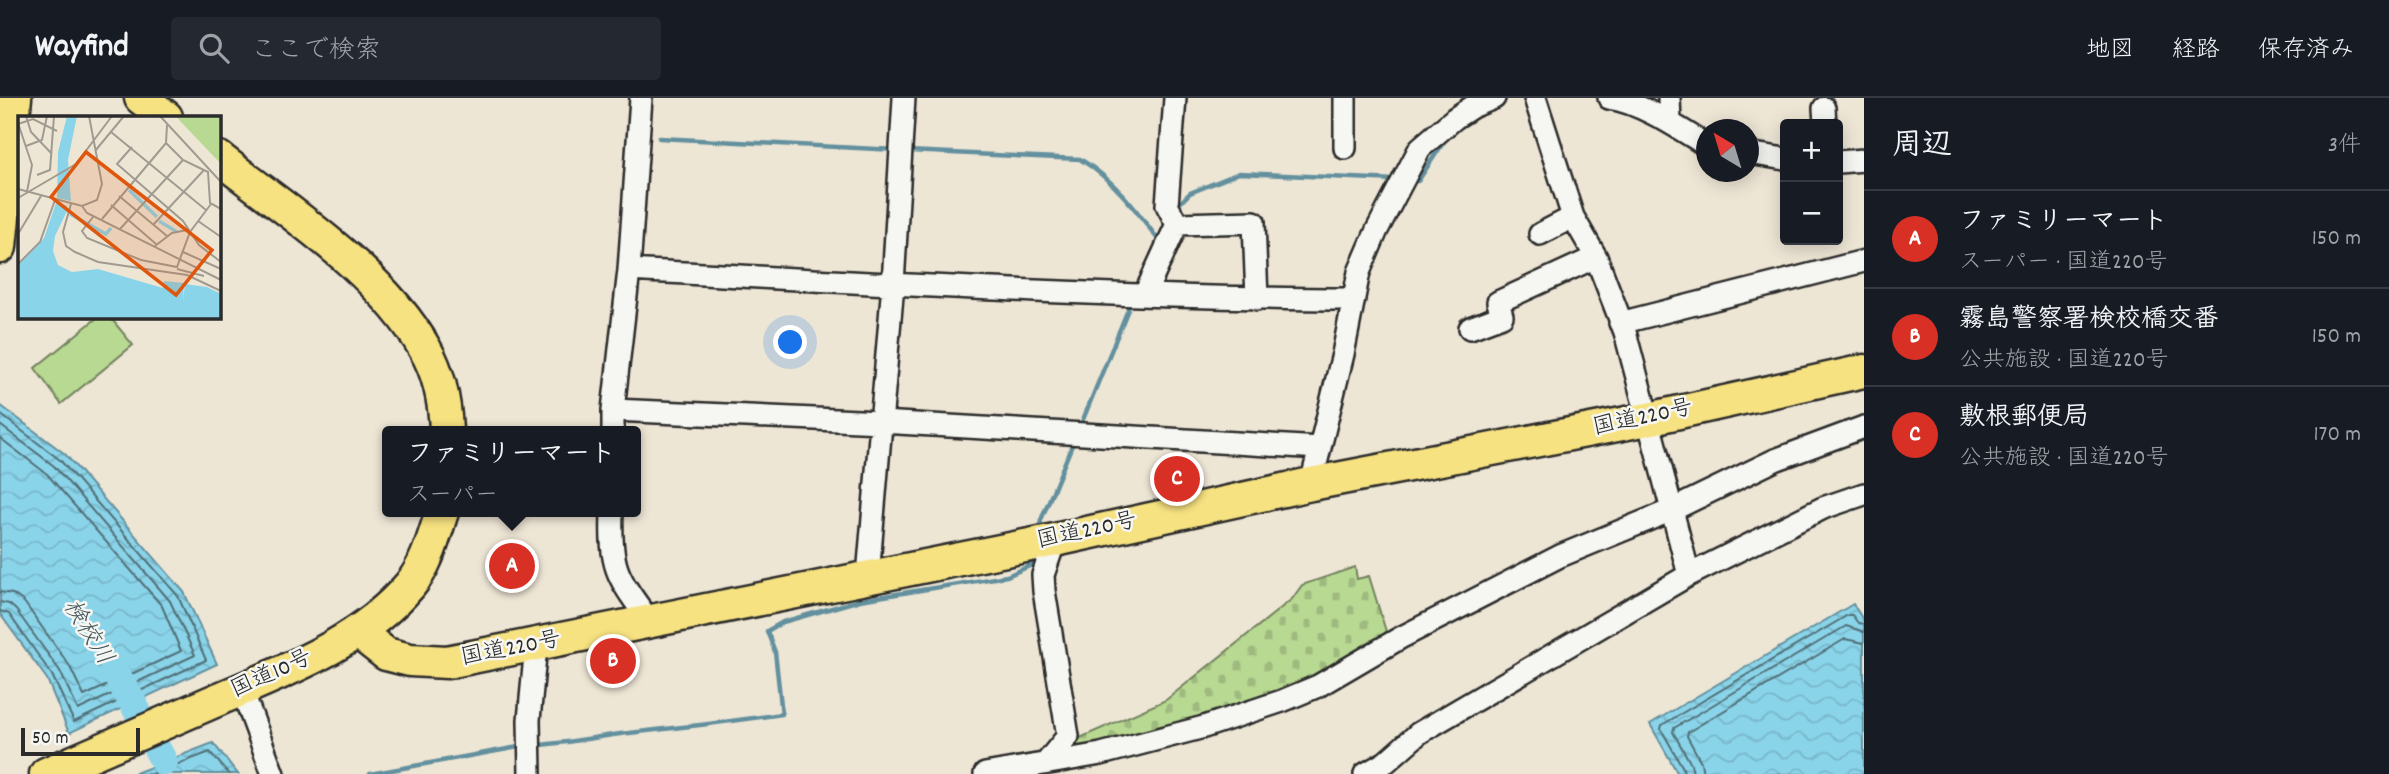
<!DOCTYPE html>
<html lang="ja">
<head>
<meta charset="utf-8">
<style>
  :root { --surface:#171b24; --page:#242831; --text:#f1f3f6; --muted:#9ea1a6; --line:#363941; --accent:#d93025 }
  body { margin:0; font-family:Dekko,"Klee One",sans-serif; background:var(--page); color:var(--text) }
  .controls { position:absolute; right:21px; top:21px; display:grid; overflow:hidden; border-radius:7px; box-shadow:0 4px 18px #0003 }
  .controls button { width:63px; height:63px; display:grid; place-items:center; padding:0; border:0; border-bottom:2px solid var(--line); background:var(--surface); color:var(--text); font:35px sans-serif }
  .compass { position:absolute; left:1696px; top:21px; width:63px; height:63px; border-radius:50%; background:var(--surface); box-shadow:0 4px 18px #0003; rotate:322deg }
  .scale { position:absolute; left:21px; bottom:18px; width:119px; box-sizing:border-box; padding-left:7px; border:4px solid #2b2b2b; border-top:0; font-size:19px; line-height:24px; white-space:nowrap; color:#2b2b2b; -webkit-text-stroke:5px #f6f6f2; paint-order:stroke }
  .you { position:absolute; left:791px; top:245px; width:24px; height:24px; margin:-18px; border:5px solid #fff; border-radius:50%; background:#1a73e8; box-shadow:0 0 0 10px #1a73e833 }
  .badge { display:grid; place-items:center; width:46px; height:46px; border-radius:50%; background:var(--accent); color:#fff; font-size:23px; font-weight:700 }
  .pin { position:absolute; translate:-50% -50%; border:4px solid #fff; box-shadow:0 2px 7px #0006 }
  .popup { position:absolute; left:382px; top:328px; width:259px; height:91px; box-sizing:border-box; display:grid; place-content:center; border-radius:7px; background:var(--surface); filter:drop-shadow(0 2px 5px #0005); font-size:23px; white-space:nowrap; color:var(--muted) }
  .popup b { font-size:26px; color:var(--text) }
  .popup::after { content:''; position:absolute; left:50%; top:100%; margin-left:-14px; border:14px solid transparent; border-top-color:var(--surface) }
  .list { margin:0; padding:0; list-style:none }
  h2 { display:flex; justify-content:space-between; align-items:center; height:91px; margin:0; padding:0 28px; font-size:30px }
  h2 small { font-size:23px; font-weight:400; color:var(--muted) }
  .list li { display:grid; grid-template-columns:46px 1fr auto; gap:21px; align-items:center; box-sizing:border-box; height:98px; padding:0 28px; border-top:2px solid var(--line) }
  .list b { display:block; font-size:26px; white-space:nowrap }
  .list p { margin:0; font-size:23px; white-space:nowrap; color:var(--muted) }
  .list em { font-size:23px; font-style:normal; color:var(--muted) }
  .icon { flex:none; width:38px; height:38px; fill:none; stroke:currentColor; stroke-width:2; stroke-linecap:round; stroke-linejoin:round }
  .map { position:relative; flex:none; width:1864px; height:676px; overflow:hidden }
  header { display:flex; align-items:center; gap:42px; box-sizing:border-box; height:98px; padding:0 35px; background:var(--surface); border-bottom:2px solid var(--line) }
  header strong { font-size:33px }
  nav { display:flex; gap:38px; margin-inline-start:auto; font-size:24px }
  .search { width:490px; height:63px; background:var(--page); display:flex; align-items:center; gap:18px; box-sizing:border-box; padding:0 24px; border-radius:7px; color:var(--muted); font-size:26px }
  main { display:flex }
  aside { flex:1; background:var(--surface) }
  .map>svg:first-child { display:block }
</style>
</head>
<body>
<header>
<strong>Wayfind</strong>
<div class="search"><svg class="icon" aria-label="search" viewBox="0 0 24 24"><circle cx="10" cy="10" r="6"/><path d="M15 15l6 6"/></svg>ここで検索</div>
<nav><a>地図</a><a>経路</a><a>保存済み</a></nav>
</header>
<main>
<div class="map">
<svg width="1864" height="676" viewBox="0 0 1864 676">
  <defs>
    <pattern id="cemetery-stones" width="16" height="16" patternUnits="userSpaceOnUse" patternTransform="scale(1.75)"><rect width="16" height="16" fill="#b8d992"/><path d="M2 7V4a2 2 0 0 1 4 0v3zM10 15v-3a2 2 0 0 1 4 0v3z" fill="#9eba7e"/></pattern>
    <pattern id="water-waves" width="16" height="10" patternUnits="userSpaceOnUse" patternTransform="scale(1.75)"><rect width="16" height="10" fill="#8ad4ea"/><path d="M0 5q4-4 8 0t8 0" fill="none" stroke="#77b6c9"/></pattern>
  </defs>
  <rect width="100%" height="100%" fill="#eee6d5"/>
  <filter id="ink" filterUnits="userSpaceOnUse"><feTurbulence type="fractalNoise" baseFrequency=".0143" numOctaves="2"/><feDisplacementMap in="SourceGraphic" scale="14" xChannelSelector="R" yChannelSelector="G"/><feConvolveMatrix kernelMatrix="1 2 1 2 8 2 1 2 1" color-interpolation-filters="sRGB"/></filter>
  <g filter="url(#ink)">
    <path fill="url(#cemetery-stones)" stroke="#72825e" stroke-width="2" d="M 1355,469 L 1357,481 L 1369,478 L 1388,540 L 1328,575 L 1237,614 L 1064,656 L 1073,643 L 1166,602 L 1292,501 L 1302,487 Z"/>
    <path fill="#b8d992" stroke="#72825e" stroke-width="2" d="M 98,219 L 110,219 L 133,247 L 61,306 L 35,270 Z"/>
    <path fill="url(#water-waves)" stroke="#64909e" stroke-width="2" d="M 0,307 L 65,356 L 184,494 L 217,566 L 69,635 L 47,581 L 0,516 Z
      M 1853,506 L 1864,523 L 1864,676 L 1678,676 L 1650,626 Z
      M 213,645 L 238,676 L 133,676 Z"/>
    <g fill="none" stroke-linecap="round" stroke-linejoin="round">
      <path stroke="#516f77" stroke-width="2" d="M 0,316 L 60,362 L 178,498 L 206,562 L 74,624 L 52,577 L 9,516 L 0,513
        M 0,327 L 54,368 L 170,503 L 195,557 L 78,612 L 60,573 L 16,512 L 9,506 L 0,504
        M 0,340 L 47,376 L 162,508 L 181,553 L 84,598 L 69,567 L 24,504 L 13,496 L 0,494
        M 152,676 L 210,654 L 229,676
        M 1684,676 L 1683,670 L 1661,631 L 1662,627 L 1848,517 L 1852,517 L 1858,525 L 1864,526
        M 1693,676 L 1691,666 L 1673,634 L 1674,630 L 1846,528 L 1864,534
        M 1703,676 L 1701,664 L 1687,638 L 1688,634 L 1845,541 L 1864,545"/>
      <path stroke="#64909e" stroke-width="4.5" d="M 659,40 L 896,52
        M 908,53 L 1080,61 C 1114,82 1136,111 1159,143
        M 1409,83 L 1418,83 L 1445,42
        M 1174,111 L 1190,95 L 1239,75 L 1397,82
        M 1080,329 L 1131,204
        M 1039,433 L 1041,422 L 1075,340
        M 537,647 C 571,645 604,637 638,634 C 686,629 734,623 782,616 L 775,554 L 767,533 L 783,524 L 860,502 L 1007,478 L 1034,466 L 1035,459
        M 370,676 L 524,648"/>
      <path stroke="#8ad4ea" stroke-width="28" d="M 114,573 L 133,605 L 164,664"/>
      <g stroke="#2b2b2b" stroke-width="26">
        <path id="minor" d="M 1609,0 C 1640,4 1680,31 1706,47
          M 1669,0 L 1670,24
          M 1824,10 L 1825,26
          M 1345,50 L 1345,0
          M 1748,55 L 1785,61
          M 1838,64 L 1864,62
          M 1177,126 L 1254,124 L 1257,201
          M 1540,136 L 1573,119
          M 629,172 C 870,185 1112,200 1354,201
          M 1145,196 L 1177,126 L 1167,107 L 1175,0
          M 1620,225 L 1864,163
          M 1470,230 L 1502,218 L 1498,204 L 1596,159
          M 613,312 L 881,324 L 1320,350
          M 613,333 L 613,312 L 629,172 L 641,0
          M 1311,386 L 1343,256 L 1359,174 L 1377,132 L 1420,50 L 1455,20 L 1472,9 L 1494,0
          M 612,414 C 610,472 617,478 650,524
          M 1689,477 L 1672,412 L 1775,362 L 1864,329
          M 868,478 L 893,186 L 904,0
          M 242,592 L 273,676
          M 1046,665 L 1068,638 L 1044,493 L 1043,477 L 1055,442
          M 530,676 L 529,622 L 536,547
          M 985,676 L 1101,656 L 1204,629 L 1282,603 L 1318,588 L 1400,540 L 1560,458 L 1672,412 L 1625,234 L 1596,159 L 1573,119 L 1535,0
          M 1365,676 L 1386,664 L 1419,635 L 1689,477 L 1823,410 L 1864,396"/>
      </g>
      <g stroke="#2b2b2b" stroke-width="37">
        <path id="highway" d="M 141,0 L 166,19
          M 219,60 C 288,114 382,174 425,251 C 439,275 445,306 446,333
          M 0,149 L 15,0
          M 358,534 L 386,556 L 410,562 L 447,564 L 1055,442 L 1311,386 L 1648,321 L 1864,273
          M 46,676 C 104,651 161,626 219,601 C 287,572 361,545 410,487 C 427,467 434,438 442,414"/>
      </g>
      <use href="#minor" stroke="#f6f6f2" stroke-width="21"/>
      <use href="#highway" stroke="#f7e281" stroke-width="32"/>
    </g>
  </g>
  <g text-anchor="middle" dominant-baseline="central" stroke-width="5" stroke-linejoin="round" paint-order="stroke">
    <g font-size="23" fill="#2b2b2b" stroke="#f6f6f2">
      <text transform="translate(1643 321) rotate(-12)">国道220号</text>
      <text transform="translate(1087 434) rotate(-12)">国道220号</text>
      <text transform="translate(511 552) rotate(-11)">国道220号</text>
      <text transform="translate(272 577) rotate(-24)">国道10号</text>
    </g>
    <g font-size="24" font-style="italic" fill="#43555b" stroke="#f6f6f2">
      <text transform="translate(87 535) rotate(58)">検校川</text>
    </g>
  </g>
  <g transform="translate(18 18)">
    <rect width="203" height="203" fill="#eee6d5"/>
    <path d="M 158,0 L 203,0 L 203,48 L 163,6 Z" fill="#b8d992"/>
    <path d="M 49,0 L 59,0 L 50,44 L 53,85 L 39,82 L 40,36 ZM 38,87 L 49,90 L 49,95 L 37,120 L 35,135 L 40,149 L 54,156 L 80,153 L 145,172 L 146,165 L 166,167 L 165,185 L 167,168 L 189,171 L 203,178 L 203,203 L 0,203 L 0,149 L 26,122 Z" fill="#8ad4ea"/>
    <path fill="none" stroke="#8ad4ea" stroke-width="3.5" d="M 111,74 L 139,101M 52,98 L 88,118 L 93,112M 141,105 L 159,116"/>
    <path fill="none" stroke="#a09b91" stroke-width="2" d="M 8,0 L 13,16 L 34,38M 142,0 L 203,66M 0,7 L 14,49 L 9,76M 0,8 L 15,3 L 39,15M 149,9 L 148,27 L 165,44 L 190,56 L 192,87 L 203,93M 93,16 L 188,94M 8,30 L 24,24 L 29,0M 114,31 L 99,48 L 165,105 L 181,129 L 203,146M 77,35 L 106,0M 19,59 L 32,54 L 36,0M 0,73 L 64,90 L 79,84 L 84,68 L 71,0M 101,80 L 149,120M 0,82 L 58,48 L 94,0M 53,88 L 45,116 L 48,130 L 57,136 L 80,146 L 169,159 L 203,175M 93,89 L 138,128M 64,90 L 69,97 L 203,164M 75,101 L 64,115 L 69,122 L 123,144 L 159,151 L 172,116 L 193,88M 84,103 L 148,27M 180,105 L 203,121M 135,109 L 186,54M 102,113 L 165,44M 0,118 L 23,80M 137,130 L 154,117 L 169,114M 165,136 L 203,153M 0,148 L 22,126 L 37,84M 159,153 L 186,160"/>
    <path fill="#df570e" fill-opacity="0.15" stroke="#df570e" stroke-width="3.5" d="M 68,36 L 194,134 L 158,179 L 33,81 Z"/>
    <rect width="203" height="203" fill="none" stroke="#2b2b2b" stroke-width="3.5"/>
  </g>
</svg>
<div class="controls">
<button>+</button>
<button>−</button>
</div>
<svg class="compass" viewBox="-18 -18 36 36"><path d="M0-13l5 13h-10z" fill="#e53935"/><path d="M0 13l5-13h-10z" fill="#9ea1a6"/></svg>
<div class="scale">50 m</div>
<div class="you"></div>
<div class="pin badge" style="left:512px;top:468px">A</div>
<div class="popup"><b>ファミリーマート</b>スーパー</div>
<div class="pin badge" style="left:613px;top:563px">B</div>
<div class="pin badge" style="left:1177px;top:381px">C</div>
</div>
<aside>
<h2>周辺<small>3件</small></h2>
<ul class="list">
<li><span class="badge">A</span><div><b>ファミリーマート</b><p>スーパー · 国道220号</p></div><em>150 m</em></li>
<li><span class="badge">B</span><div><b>霧島警察署検校橋交番</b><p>公共施設 · 国道220号</p></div><em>150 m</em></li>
<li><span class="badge">C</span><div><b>敷根郵便局</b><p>公共施設 · 国道220号</p></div><em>170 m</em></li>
</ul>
</aside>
</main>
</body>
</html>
